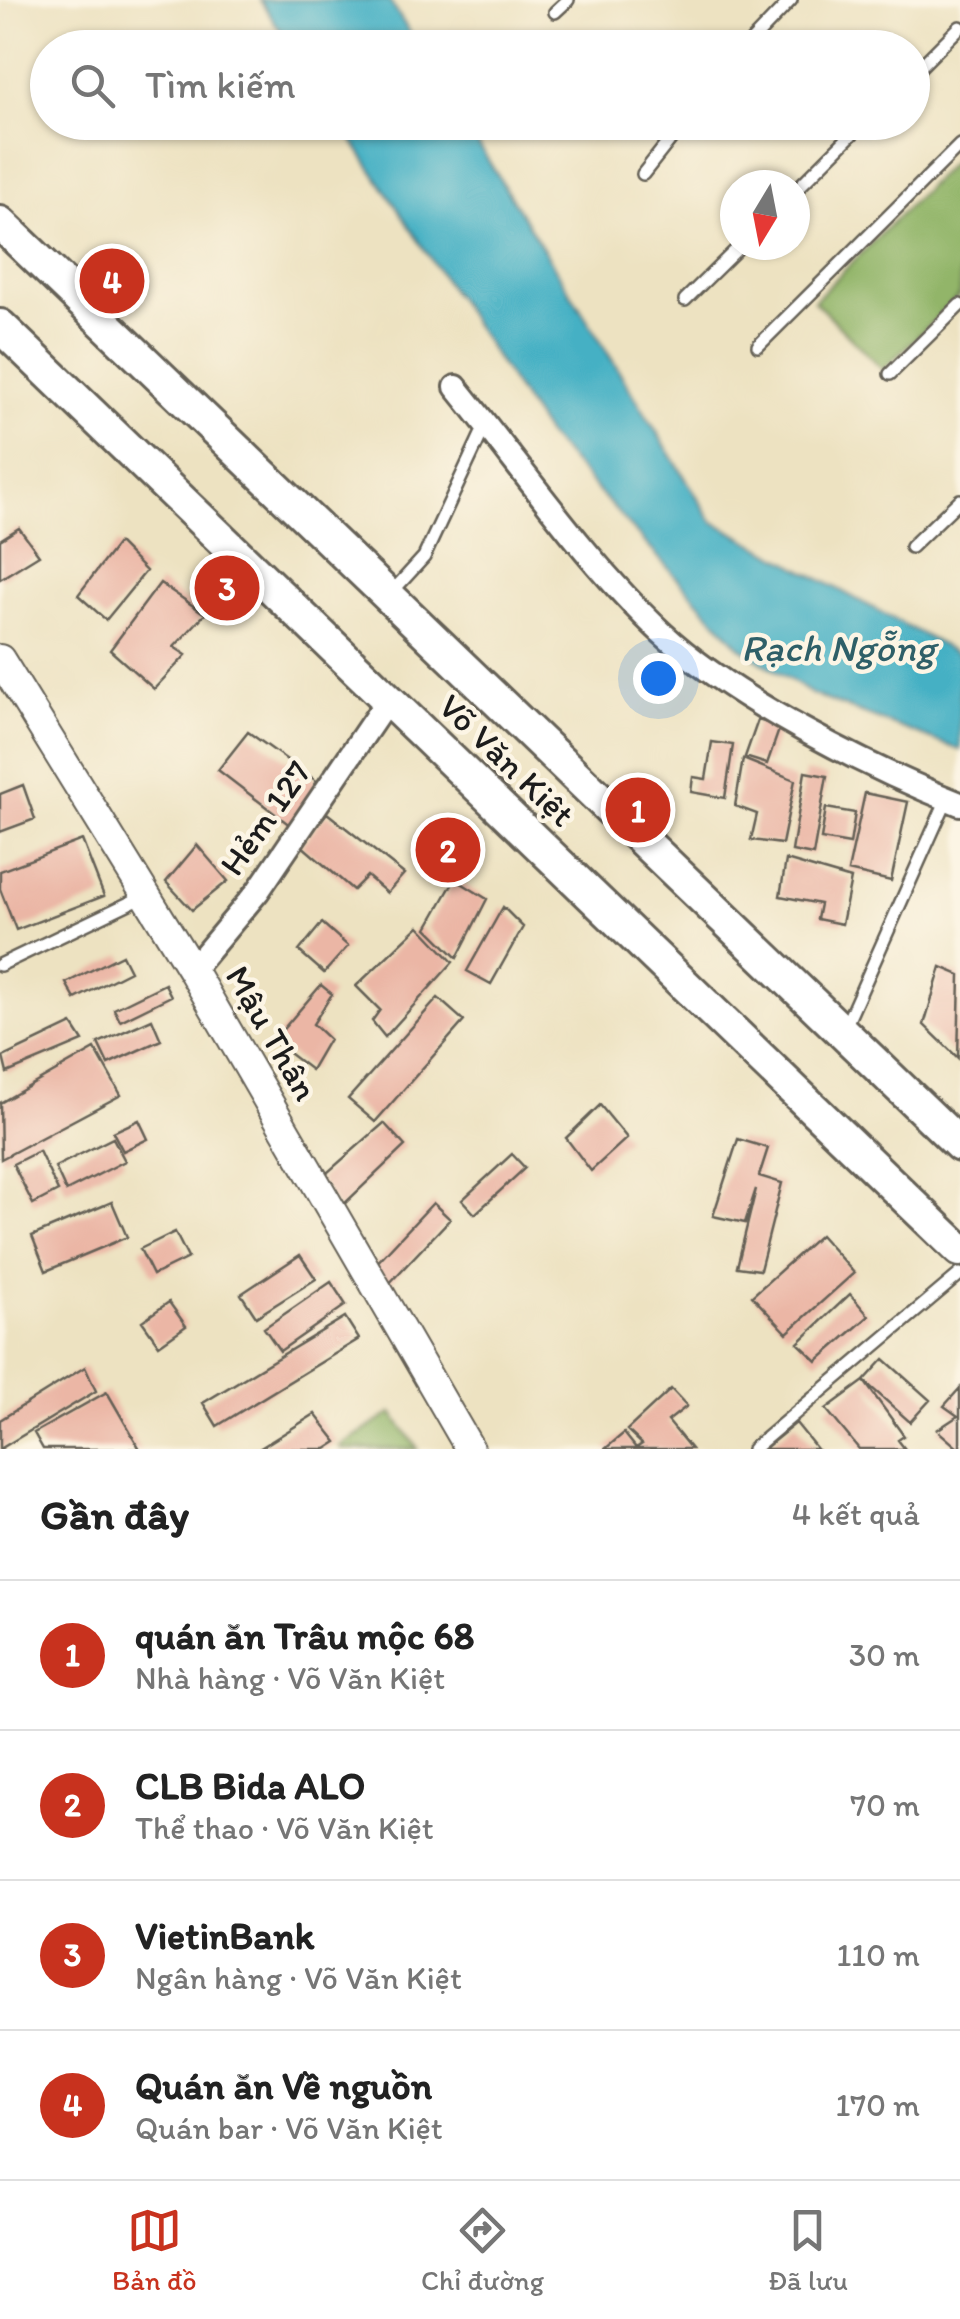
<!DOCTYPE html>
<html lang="vi">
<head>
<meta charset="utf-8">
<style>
  :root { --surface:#fff; --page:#f2f2f2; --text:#222; --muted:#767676; --line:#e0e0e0; --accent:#c8321e }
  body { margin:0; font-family:Itim,sans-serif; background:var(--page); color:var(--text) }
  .compass { position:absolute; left:720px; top:170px; width:90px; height:90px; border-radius:50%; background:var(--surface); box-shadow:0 2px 8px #0004; rotate:190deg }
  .you { position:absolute; left:658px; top:678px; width:35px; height:35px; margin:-25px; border:8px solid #fff; border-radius:50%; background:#1a73e8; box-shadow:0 0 0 15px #1a73e833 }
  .badge { display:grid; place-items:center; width:65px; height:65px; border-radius:50%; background:var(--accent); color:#fff; font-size:32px; font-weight:700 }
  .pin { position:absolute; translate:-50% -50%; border:5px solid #fff; box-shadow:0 2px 10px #0006 }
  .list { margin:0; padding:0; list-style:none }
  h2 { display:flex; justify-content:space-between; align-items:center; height:130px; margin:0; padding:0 40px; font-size:42px }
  h2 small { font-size:32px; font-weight:400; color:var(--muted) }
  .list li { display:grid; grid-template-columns:65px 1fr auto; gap:30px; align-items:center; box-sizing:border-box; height:150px; padding:0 40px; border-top:2px solid var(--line) }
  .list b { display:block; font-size:38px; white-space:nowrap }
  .list p { margin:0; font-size:32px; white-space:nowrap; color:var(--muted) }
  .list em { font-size:32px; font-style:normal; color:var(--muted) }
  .icon { flex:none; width:55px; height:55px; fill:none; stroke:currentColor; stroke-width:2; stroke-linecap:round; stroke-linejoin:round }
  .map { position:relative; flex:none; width:960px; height:1449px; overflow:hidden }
  .search { position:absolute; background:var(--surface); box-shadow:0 2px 8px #0004; left:30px; right:30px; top:30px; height:110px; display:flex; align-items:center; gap:25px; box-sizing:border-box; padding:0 35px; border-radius:55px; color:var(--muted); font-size:38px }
  .sheet { height:730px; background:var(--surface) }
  nav { display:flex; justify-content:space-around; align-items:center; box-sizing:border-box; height:140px; border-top:2px solid var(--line); background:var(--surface); font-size:28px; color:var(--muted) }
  nav a { display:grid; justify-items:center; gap:5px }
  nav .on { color:var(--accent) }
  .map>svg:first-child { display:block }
</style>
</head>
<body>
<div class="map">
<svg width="960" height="1449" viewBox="0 0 960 1449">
  <rect width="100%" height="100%" fill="#fcf5e5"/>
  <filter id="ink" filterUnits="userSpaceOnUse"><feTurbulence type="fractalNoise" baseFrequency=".01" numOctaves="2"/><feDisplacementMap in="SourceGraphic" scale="20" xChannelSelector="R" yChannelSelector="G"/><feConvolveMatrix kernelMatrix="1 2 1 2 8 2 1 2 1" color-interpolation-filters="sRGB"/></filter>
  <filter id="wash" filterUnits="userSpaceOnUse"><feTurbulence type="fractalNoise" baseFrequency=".0048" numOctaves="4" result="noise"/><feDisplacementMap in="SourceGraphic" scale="40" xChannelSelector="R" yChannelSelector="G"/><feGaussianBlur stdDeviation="2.25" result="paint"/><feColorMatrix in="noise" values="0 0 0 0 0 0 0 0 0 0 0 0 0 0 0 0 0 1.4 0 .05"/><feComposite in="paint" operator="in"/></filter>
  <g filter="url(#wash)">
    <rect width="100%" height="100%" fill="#ede2c1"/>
    <path fill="#92b569" stroke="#576842" stroke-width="2.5" d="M 960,154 L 960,295 L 883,370 L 814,301 Z
      M 392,1413 L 418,1449 L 341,1449 L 340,1446 Z"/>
    <path fill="#45b0c4" stroke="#306670" stroke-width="2.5" d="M 260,0 L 389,0 L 419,47 L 291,47 Z
      M 341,123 L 465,123 L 712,521 L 960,655 L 960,750 L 813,695 L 741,648 L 547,435 Z"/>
    <g id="blocks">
      <path fill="#ebb6a5" d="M 19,528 L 39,555 L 0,579 L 0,540 Z
        M 118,543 L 146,571 L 106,620 L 78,595 Z
        M 160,583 L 205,614 L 174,647 L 186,655 L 154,689 L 110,650 Z
        M 758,720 L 780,727 L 767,764 L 745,757 Z
        M 248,732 L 318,782 L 291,826 L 218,770 Z
        M 712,742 L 733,745 L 725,798 L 691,792 L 693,777 L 706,779 Z
        M 743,759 L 795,780 L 782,844 L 751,840 L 757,814 L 735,806 Z
        M 805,772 L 827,776 L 813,855 L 792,851 Z
        M 23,785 L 35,819 L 0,832 L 0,794 Z
        M 865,793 L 908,802 L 891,881 L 848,871 Z
        M 826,808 L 855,813 L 850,844 L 821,839 Z
        M 327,813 L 404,874 L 387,893 L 367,876 L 353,890 L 301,845 Z
        M 82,840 L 104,896 L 16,930 L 0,889 L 0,871 Z
        M 197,845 L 228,881 L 192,910 L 166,882 Z
        M 786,860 L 851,879 L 842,924 L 817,919 L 820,904 L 780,896 Z
        M 455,879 L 487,899 L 457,958 L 427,928 Z
        M 503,907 L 523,927 L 491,984 L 467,971 Z
        M 322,923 L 348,946 L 324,973 L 299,951 Z
        M 419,926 L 453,962 L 385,1037 L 372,1021 L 380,1010 L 356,986 Z
        M 122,955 L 130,971 L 75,999 L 66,983 Z
        M 941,967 L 960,975 L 958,1058 L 924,1025 Z
        M 165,984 L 171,996 L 120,1021 L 114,1009 Z
        M 321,985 L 332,994 L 313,1024 L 329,1039 L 311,1070 L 273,1041 Z
        M 438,998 L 464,1021 L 375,1122 L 348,1099 Z
        M 152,1019 L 161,1040 L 108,1064 L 98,1043 Z
        M 72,1024 L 83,1041 L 7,1073 L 3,1057 Z
        M 95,1049 L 121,1095 L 1,1159 L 0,1103 Z
        M 600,1105 L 627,1138 L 591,1171 L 566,1138 Z
        M 139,1120 L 148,1139 L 123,1151 L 113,1132 Z
        M 384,1123 L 405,1146 L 338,1210 L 320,1179 Z
        M 113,1138 L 125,1161 L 66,1191 L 55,1167 Z
        M 738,1139 L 768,1148 L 759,1176 L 782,1183 L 760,1270 L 737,1267 L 756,1189 L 745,1223 L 713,1216 Z
        M 39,1151 L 58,1191 L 33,1204 L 13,1164 Z
        M 512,1154 L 525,1168 L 475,1214 L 462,1200 Z
        M 112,1202 L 127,1237 L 46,1271 L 32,1236 Z
        M 433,1203 L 450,1219 L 385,1288 L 373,1267 Z
        M 175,1232 L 188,1258 L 153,1275 L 140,1249 Z
        M 820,1235 L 854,1273 L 787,1333 L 752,1296 Z
        M 300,1255 L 316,1279 L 256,1317 L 241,1294 Z
        M 331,1282 L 346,1305 L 280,1351 L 264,1328 Z
        M 850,1294 L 869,1316 L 817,1361 L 798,1343 Z
        M 169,1302 L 186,1326 L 159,1345 L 142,1321 Z
        M 345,1317 L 359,1339 L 217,1426 L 203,1403 Z
        M 884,1359 L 930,1400 L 910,1422 L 864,1381 Z
        M 85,1367 L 96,1391 L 0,1449 L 0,1420 Z
        M 864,1381 L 904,1436 L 898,1440 L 905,1449 L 859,1449 L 826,1409 Z
        M 960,1388 L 960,1449 L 959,1449 L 937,1430 L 958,1416 L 944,1406 Z
        M 671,1389 L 687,1406 L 668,1421 L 691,1449 L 605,1449 L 624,1433 L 636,1448 L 642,1444 L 627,1430 Z
        M 107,1392 L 140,1449 L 43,1449 L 34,1433 Z
        M 315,1414 L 337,1442 L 326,1449 L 259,1449 Z
        M 796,1423 L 817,1449 L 764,1449 Z"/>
    </g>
  </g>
  <g filter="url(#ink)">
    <use href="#blocks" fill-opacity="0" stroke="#656156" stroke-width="2.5"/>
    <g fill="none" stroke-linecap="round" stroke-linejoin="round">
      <g stroke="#656156" stroke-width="16">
        <path id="service" d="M 555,12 L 568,0
          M 745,48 L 791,0
          M 912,75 L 960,27
          M 643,174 L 684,122
          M 795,191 L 864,122
          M 685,300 L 741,245
          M 758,346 L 960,145
          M 890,374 L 960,305
          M 911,547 L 960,500
          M 391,593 L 424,557 L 486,424
          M 0,965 L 146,895
          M 845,1027 L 947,799
          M 753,1449 L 960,1274"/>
      </g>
      <g stroke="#656156" stroke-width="28">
        <path id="minor" d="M 456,387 C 523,469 585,561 662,633 C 734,700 869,768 960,804
          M 192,970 L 258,891 L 387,701"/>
      </g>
      <g stroke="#656156" stroke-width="32">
        <path id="tertiary" d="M 0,659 L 192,970 L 470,1449"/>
      </g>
      <g stroke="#656156" stroke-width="38">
        <path id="secondary" d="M 0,223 L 960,1145
          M 0,326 L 960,1250"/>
      </g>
      <use href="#service" stroke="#fff" stroke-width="11"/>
      <use href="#minor" stroke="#fff" stroke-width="22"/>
      <use href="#tertiary" stroke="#fff" stroke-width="28"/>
      <use href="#secondary" stroke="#fff" stroke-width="32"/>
    </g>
  </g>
  <g text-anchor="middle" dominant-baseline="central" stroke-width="9" stroke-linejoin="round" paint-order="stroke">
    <g font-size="35" fill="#1c1c1c" stroke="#fcf5e5">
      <text transform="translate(507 760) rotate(44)">Võ Văn Kiệt</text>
      <text transform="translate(265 818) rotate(-55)">Hẻm 127</text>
      <text transform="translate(272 1033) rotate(60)">Mậu Thân</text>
    </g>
    <g font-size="38" font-style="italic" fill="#2e5f68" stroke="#fcf5e5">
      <text x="838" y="648">Rạch Ngỗng</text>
    </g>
  </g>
</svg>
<svg class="compass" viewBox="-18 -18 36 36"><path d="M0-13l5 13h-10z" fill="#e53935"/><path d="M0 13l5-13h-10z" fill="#767676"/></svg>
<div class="you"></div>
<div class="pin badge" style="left:638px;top:810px">1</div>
<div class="pin badge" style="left:448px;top:850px">2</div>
<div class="pin badge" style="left:227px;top:588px">3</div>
<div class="pin badge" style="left:112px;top:281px">4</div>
<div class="search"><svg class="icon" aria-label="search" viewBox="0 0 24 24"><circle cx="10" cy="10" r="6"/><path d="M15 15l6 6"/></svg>Tìm kiếm</div>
</div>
<section class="sheet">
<h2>Gần đây<small>4 kết quả</small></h2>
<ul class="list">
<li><span class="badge">1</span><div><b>quán ăn Trâu mộc 68</b><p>Nhà hàng · Võ Văn Kiệt</p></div><em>30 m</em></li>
<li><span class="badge">2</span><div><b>CLB Bida ALO</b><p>Thể thao · Võ Văn Kiệt</p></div><em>70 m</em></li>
<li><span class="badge">3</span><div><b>VietinBank</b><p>Ngân hàng · Võ Văn Kiệt</p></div><em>110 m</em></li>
<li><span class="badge">4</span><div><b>Quán ăn Về nguồn</b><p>Quán bar · Võ Văn Kiệt</p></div><em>170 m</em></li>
</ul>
</section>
<nav>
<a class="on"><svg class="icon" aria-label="map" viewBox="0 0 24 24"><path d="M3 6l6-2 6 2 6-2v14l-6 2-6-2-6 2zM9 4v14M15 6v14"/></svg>Bản đồ</a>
<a><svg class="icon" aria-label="directions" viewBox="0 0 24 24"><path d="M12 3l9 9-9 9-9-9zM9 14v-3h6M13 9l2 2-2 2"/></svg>Chỉ đường</a>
<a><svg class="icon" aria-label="saved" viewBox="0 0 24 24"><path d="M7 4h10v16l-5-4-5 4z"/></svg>Đã lưu</a>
</nav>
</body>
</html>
